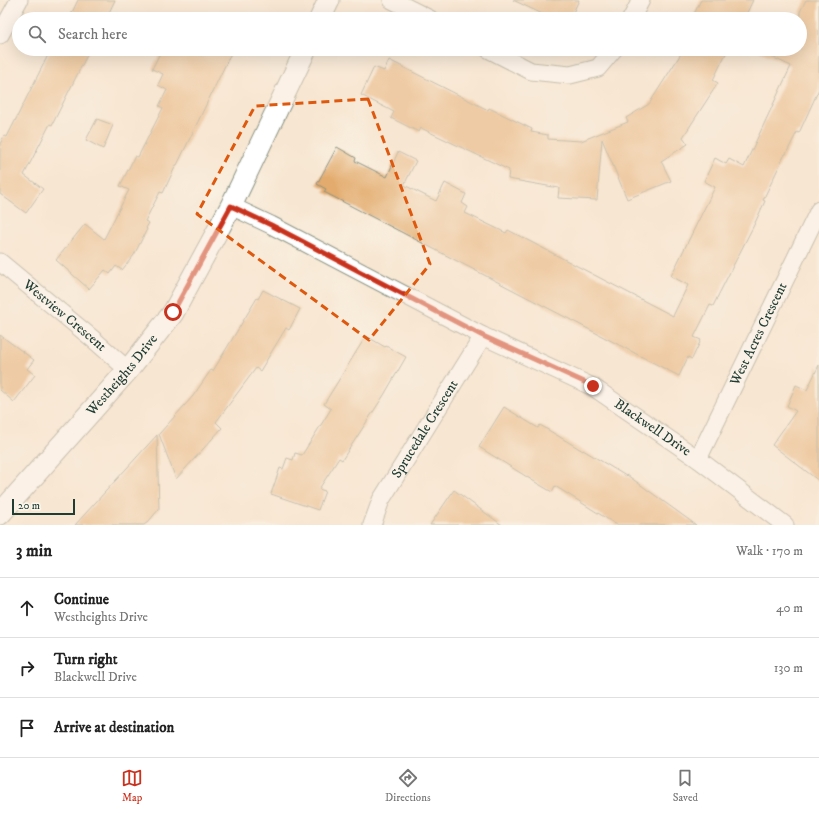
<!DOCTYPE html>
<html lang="en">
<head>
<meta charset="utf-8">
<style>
  :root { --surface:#fff; --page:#f2f2f2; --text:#222; --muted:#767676; --line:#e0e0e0; --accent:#c8321e }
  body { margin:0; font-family:"IM FELL DW Pica",serif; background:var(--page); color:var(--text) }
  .scale { position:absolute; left:12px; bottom:10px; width:63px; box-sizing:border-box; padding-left:4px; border:2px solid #1f3d34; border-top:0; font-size:11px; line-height:14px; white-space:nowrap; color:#1f3d34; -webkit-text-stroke:3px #fbf7ec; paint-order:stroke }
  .stop { position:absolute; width:12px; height:12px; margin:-9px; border:3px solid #c8321e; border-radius:50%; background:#fff }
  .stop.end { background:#c8321e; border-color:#fff; box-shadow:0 1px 4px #0008 }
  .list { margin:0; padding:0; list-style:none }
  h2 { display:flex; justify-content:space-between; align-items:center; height:52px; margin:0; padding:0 16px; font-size:17px }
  h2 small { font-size:13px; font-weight:400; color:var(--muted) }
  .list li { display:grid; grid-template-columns:26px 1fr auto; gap:12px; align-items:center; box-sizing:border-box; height:60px; padding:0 16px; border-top:1px solid var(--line) }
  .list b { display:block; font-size:15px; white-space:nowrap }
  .list p { margin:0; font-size:13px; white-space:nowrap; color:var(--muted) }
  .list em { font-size:13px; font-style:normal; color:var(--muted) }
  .icon { flex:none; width:22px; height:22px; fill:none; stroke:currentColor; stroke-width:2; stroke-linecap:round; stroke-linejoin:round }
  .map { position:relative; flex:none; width:819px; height:525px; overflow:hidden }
  .search { position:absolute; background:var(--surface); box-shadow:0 4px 16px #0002; left:12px; right:12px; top:12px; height:44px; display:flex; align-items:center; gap:10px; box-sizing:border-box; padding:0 14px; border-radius:22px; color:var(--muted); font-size:15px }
  .sheet { height:232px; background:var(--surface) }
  nav { display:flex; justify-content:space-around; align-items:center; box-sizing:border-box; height:56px; border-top:1px solid var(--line); background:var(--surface); font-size:11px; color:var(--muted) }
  nav a { display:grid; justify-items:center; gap:2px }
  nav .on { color:var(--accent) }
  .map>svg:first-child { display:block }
</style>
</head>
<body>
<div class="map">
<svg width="819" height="525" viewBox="0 0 819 525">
  <rect width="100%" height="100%" fill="#fbf7ec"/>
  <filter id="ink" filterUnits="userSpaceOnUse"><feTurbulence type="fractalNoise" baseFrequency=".025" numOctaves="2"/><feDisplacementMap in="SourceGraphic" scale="8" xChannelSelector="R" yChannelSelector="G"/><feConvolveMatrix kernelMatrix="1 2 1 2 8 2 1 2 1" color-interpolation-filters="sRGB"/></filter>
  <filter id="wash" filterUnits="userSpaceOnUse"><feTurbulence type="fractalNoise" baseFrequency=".012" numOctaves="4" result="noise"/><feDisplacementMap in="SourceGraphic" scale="16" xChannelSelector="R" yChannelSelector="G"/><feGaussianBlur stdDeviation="0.9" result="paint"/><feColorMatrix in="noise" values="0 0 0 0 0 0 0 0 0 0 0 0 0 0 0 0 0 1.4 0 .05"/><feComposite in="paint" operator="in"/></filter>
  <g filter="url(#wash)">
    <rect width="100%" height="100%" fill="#f7e6d1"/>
    <g id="blocks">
      <path fill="#e3ab6d" d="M 78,0 L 115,0 L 106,19 L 69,19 Z
        M 513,0 L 579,0 L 570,19 L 553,19 Z
        M 701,0 L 753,0 L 744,19 L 705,19 L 694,14 Z
        M 806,0 L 819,0 L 819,89 L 799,133 L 797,132 L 786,154 L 785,154 L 763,200 L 765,201 L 754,225 L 734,264 L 713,306 L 710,305 L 694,337 L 701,340 L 692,359 L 688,357 L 679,376 L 324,192 L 326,189 L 317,184 L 337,147 L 356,158 L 355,161 L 387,177 L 398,152 L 416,161 L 404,185 L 436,201 L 445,183 L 466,194 L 462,203 L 468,207 L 465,213 L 506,233 L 508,230 L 673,316 L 688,285 L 671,276 L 715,187 L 704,181 L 715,158 L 726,164 L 729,159 L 744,167 L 791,66 L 755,49 L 800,49 L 800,12 Z
        M 51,49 L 80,49 L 88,53 L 52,125 L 50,124 L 24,175 L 43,189 L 26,213 L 0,194 L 0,144 L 4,136 L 7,137 Z
        M 162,49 L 233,49 L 177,165 L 176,165 L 163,193 L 160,192 L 145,221 L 149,223 L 146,228 L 147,229 L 134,255 L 122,270 L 116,266 L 110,274 L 105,270 L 89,289 L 56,260 L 85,224 L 104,239 L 129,190 L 120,186 L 135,156 L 138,157 L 163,108 L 159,106 L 167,90 L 158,85 L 163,74 L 152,69 Z
        M 684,49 L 728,49 L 713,80 L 718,83 L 683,137 L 688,144 L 661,161 L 671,181 L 627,199 L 602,139 L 597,200 L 558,198 L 559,188 L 508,179 L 509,170 L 421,128 L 419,132 L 391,118 L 394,112 L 361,95 L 374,67 L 384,71 L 389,60 L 488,110 L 489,108 L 532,129 L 531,132 L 548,135 L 548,139 L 581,141 L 628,122 L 626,118 L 649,104 Z
        M 97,119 L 113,125 L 103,149 L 86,140 Z
        M 263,290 L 300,309 L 289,330 L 286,328 L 260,371 L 256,368 L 216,422 L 222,428 L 176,479 L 159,434 L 193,396 L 211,370 L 213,371 L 257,298 L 258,299 Z
        M 0,335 L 34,360 L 27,369 L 35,375 L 14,402 L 0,390 Z
        M 366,336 L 385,347 L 386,346 L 406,357 L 384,395 L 342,460 L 339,458 L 319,489 L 325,491 L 318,510 L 271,494 L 280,468 L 283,469 L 287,458 L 293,460 L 295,453 L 302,455 L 331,409 L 324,404 Z
        M 819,365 L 819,481 L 772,445 L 796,411 L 787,406 L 796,385 L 807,390 Z
        M 504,407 L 538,428 L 540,425 L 583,451 L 583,450 L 626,476 L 627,475 L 696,525 L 617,525 L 555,486 L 552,492 L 535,482 L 479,447 Z
        M 157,435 L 159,509 L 148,522 L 144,525 L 75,525 Z
        M 454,490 L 502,525 L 430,525 Z"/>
    </g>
  </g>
  <g filter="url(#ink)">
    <use href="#blocks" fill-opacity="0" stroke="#8b9282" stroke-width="1"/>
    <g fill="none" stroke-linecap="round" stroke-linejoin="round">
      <g stroke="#8b9282" stroke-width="19">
        <g id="minor">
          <path d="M 392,0 L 430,19"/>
          <path d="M 631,19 L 641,0"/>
          <path d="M 0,35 L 19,0"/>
          <path d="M 488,49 L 531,71 L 570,75 L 598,68 L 614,49"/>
          <path id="s1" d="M 231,206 L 271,225 L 483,336 L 593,387 L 698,459 L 785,525"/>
          <path id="s2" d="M 0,262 L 93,339 L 128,370"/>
          <path id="s3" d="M 698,459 L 819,210"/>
          <path id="s4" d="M 372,525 L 381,500 L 483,336"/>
        </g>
      </g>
      <g stroke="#8b9282" stroke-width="23">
        <g id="tertiary">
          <path d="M 320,19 L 329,0"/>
          <path id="s5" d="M 0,514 L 128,370 L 173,313 L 231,206 L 306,49"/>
        </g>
      </g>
      <use href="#minor" stroke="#fff" stroke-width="17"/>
      <use href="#tertiary" stroke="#fff" stroke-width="21"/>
    </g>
  </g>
  <g fill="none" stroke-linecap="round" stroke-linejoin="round" filter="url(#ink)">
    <path stroke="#c8321e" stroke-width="5" d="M 173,312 L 231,206 L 271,225 L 483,336 L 593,386"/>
  </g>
  <path d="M0 0H819V525H0ZM 368,99 L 430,264 L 369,340 L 197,214 L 255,106 Z" fill="#f7e6d1" fill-opacity=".55" fill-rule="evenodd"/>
  <path fill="none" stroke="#de580e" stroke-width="3" stroke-dasharray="8 5" stroke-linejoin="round" d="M 368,99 L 430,264 L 369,340 L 197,214 L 255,106 Z"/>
  <g text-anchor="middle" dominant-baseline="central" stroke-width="3" stroke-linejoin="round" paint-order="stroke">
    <g font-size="14" fill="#1f3d34" stroke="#fbf7ec">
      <text stroke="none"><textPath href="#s2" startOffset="84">Westview Crescent</textPath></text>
      <text stroke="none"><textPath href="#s3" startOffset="139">West Acres Crescent</textPath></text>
      <text stroke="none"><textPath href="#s5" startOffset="185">Westheights Drive</textPath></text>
      <text stroke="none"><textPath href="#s1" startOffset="477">Blackwell Drive</textPath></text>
      <text stroke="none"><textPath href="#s4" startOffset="110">Sprucedale Crescent</textPath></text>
    </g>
  </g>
</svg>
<div class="scale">20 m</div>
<div class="stop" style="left:173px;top:312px"></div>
<div class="stop end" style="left:593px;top:386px"></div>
<div class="search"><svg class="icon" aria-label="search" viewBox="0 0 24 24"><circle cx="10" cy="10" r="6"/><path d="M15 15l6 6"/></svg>Search here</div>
</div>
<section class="sheet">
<h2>3 min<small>Walk · 170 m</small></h2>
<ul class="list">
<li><svg class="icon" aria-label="ahead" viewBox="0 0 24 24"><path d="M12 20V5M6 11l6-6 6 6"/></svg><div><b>Continue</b><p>Westheights Drive</p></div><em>40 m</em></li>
<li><svg class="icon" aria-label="right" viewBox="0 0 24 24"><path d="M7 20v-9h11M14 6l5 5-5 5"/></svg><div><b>Turn right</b><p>Blackwell Drive</p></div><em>130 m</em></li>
<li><svg class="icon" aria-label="arrive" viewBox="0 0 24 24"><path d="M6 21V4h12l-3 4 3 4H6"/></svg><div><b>Arrive at destination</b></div></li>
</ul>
</section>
<nav>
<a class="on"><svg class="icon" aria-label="map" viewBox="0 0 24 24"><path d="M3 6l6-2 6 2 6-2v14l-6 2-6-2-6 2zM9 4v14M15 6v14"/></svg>Map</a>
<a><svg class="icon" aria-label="directions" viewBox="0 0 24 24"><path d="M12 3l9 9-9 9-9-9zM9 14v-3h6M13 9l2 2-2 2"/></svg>Directions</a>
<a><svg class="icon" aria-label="saved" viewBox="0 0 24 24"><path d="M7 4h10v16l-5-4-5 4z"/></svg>Saved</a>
</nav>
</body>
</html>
